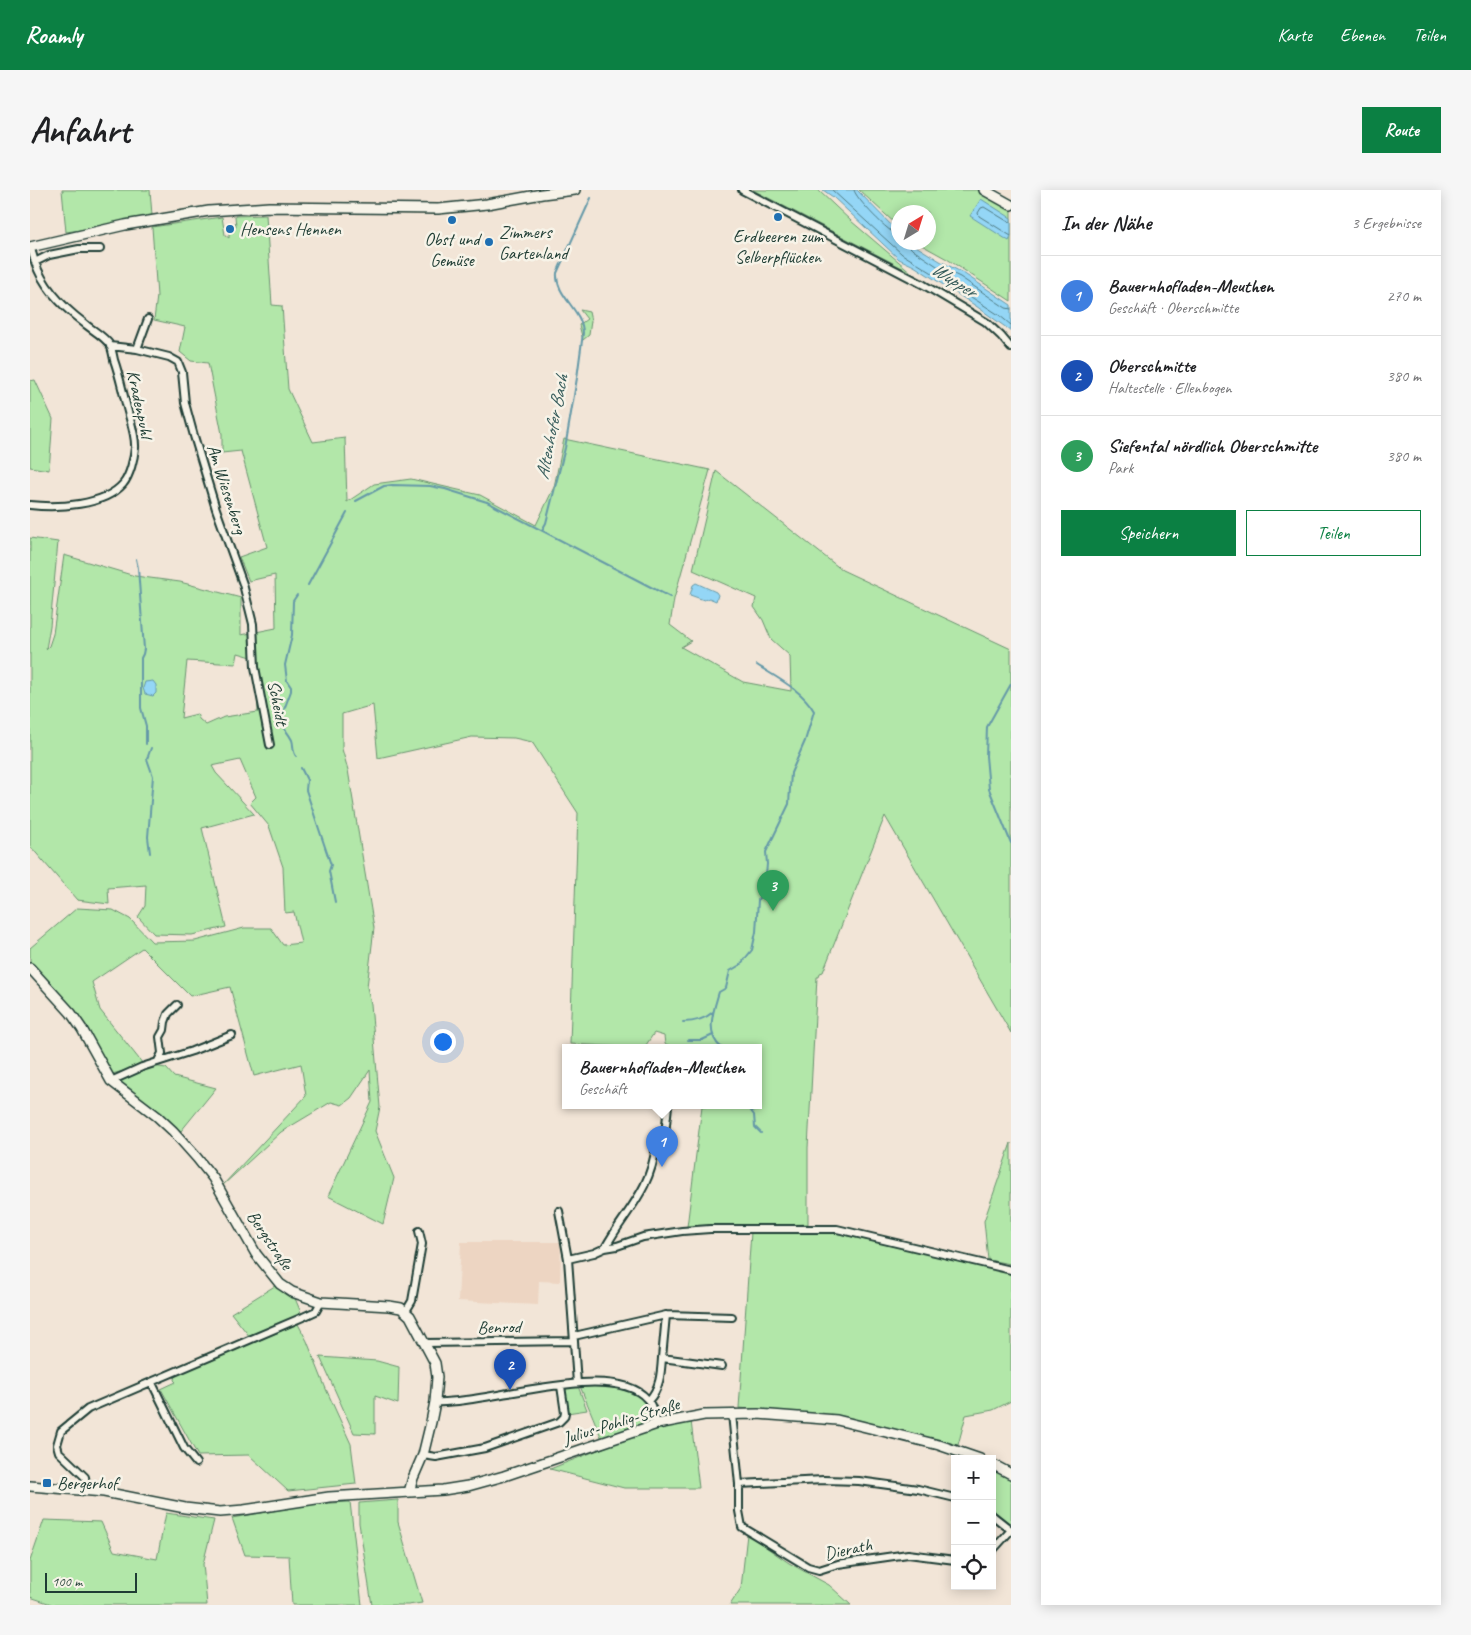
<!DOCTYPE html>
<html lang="de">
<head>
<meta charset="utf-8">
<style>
  :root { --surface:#fff; --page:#f6f6f6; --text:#202124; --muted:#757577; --line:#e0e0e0; --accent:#0b8043 }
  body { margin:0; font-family:Caveat,sans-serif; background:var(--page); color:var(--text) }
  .controls { position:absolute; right:15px; bottom:15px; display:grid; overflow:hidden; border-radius:0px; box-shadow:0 2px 12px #0003 }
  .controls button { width:45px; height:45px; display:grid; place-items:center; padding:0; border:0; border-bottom:1px solid var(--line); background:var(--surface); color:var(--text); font:25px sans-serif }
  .compass { position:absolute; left:861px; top:15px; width:45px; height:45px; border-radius:50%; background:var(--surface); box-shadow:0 2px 12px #0003; rotate:38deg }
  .scale { position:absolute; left:15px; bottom:12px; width:92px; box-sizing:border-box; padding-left:5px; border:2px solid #1f3d34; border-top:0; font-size:14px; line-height:18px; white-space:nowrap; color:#1f3d34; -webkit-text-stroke:4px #f7f3e8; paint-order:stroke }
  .you { position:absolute; left:412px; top:851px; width:18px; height:18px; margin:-12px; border:4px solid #fff; border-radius:50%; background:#1a73e8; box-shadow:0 0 0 8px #1a73e833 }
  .badge { display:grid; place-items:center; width:32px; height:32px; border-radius:50%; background:var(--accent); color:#fff; font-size:16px; font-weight:700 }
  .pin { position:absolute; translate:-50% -41px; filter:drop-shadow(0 1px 2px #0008) }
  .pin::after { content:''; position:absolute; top:26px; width:18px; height:15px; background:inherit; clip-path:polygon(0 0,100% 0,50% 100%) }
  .popup { position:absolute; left:532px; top:854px; width:200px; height:65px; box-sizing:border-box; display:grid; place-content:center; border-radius:0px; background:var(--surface); filter:drop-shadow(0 1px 4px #0005); font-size:16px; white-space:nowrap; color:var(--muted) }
  .popup b { font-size:19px; color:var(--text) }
  .popup::after { content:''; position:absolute; left:50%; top:100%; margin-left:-10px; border:10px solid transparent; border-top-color:var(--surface) }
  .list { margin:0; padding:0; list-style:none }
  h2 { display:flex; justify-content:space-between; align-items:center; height:65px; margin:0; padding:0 20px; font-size:21px }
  h2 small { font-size:16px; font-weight:400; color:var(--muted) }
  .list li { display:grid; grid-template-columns:32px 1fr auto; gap:15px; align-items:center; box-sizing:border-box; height:80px; padding:0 20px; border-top:1px solid var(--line) }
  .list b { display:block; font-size:19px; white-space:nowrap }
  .list p { margin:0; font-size:16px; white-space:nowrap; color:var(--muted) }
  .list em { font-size:16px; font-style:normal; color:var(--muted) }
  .actions { display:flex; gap:10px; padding:15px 20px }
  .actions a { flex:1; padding:11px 0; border:1px solid var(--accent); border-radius:0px; text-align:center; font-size:18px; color:var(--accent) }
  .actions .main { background:var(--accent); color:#fff }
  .icon { flex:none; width:28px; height:28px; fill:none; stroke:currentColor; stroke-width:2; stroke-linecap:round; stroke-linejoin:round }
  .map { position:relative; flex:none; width:981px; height:1415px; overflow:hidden; border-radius:0px }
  header { display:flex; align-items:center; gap:30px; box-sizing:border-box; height:70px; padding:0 25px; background:var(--accent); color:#fff }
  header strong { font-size:24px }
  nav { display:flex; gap:28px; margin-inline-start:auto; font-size:18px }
  .intro { display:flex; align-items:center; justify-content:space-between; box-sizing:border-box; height:120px; padding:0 30px }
  h1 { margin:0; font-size:35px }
  .button { padding:12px 22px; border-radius:0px; background:var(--accent); color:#fff; font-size:18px; font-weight:700 }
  main { display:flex; gap:30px; padding:0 30px }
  aside { flex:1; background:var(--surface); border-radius:0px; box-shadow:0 2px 12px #0003 }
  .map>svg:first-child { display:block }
</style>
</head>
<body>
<header>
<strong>Roamly</strong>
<nav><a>Karte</a><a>Ebenen</a><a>Teilen</a></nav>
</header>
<div class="intro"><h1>Anfahrt</h1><a class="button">Route</a></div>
<main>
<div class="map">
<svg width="981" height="1415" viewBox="0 0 981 1415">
  <rect width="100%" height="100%" fill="#f2e5d7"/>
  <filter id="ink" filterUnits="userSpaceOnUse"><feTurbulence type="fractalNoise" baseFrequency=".02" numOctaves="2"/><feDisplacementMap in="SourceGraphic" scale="10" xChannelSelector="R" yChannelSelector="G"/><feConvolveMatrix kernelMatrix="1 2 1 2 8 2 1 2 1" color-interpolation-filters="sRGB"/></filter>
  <g filter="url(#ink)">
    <path fill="#edd5c2" d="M 431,1052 L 531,1052 L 530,1092 L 509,1091 L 508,1115 L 428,1111 Z"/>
    <path fill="#b2e7a9" stroke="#68926e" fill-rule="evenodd" d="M 32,0 L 120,0 L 122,25 L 50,40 L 36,42 Z
      M 723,0 L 788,0 L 821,31 L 882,83 Z
      M 829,0 L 948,0 L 981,20 L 981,111 L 917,69 L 888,53 L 898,52 L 898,22 L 868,22 L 868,36 Z
      M 236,25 L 242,115 L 252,116 L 258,199 L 283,252 L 315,248 L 317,312 L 344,294 L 381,289 L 450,305 L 506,335 L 524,297 L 534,249 L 680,280 L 644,409 L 640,435 L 661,451 L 651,457 L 713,492 L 761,501 L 760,466 L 741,449 L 733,430 L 724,417 L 726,408 L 663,380 L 686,281 L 812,380 L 981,459 L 981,843 L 855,626 L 793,782 L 790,783 L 789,787 L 787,787 L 778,958 L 778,1034 L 721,1036 L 657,1037 L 672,916 L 728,916 L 728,858 L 647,858 L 635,854 L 634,846 L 624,843 L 614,858 L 540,854 L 548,623 L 502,552 L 484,548 L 442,547 L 348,568 L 343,515 L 312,524 L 312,559 L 318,580 L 344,738 L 337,797 L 341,814 L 350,917 L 345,941 L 364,988 L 353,1034 L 298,1006 L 342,912 L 340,880 L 321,908 L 312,915 L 301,912 L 251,942 L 192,996 L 276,906 L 271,874 L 224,886 L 200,797 L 160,806 L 112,758 L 62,792 L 70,820 L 113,874 L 97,880 L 82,884 L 36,812 L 0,772 L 0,758 L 47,718 L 83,720 L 100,729 L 122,752 L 165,751 L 214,738 L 241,738 L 253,755 L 271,753 L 264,722 L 255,723 L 253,677 L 239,636 L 220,613 L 226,607 L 210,570 L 182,576 L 186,583 L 224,624 L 172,638 L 196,737 L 162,745 L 124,744 L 108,727 L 115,716 L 116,695 L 78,698 L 79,714 L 47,710 L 0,656 L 0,348 L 28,352 L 20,436 L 16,459 L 19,456 L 23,444 L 34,365 L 105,386 L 150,392 L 211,408 L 211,445 L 246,438 L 245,385 L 219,391 L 209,367 L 237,357 L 211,261 L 192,263 L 192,244 L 178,173 L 161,171 L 150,162 L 155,137 L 124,130 L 127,106 L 122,37 L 192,27 L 195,45 L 199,48 L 199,41 L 203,41 L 203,38 L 206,37 L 205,26 ZM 208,463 L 225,468 L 228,522 L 194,527 L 176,535 L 169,529 L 167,524 L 151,528 L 157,471 L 206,474 Z
      M 550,120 L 559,122 L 561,131 L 559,145 L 553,150 L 549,135 L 557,129 Z
      M 5,190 L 23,229 L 19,280 L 0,277 L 0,191 Z
      M 123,876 L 136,878 L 144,887 L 186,898 L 151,941 L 90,893 L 91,888 Z
      M 981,953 L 981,1074 L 958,1070 L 954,1031 Z
      M 721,1042 L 805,1043 L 981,1083 L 981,1211 L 963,1220 L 936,1225 L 928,1255 L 809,1226 L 709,1218 Z
      M 248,1094 L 264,1106 L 272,1125 L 220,1147 L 201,1123 Z
      M 268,1134 L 277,1151 L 296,1199 L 321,1254 L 326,1294 L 258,1301 L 219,1265 L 168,1266 L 131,1199 L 146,1192 L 144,1190 L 145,1185 Z
      M 290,1167 L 347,1171 L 369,1177 L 368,1214 L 345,1206 L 345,1244 L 324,1243 Z
      M 548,1196 L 557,1220 L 537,1223 L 534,1201 L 538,1198 Z
      M 550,1196 C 575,1197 589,1196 612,1207 L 621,1226 L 616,1233 L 611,1235 L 572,1249 Z
      M 661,1231 L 669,1298 L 594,1298 L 520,1279 L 626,1237 Z
      M 962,1280 L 981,1288 L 981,1333 L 978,1333 L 962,1322 Z
      M 368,1310 L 368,1332 L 392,1413 L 378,1415 L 342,1415 L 329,1333 L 329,1313 Z
      M 320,1312 L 332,1415 L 262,1415 L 259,1366 L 215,1365 L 202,1328 L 283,1314 Z
      M 136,1323 L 184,1330 L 173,1374 L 177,1415 L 24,1415 L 0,1407 L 0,1371 L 14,1330 L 71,1332 L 84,1361 L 127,1369 Z
      M 717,1344 L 759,1373 L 799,1395 L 821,1415 L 700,1415 L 711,1398 Z"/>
    <path fill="#94d6f6" stroke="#6599a8" d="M 793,0 L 827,0 L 868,42 L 868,52 L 881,53 L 910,71 L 933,83 L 981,115 L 981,141 L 946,116 L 884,76 L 869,69 L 803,7 Z
      M 951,9 L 981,28 L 981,47 L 979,51 L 940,26 Z
      M 666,393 L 686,402 L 688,405 L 686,411 L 679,408 L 674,410 L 660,405 L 663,395 Z
      M 123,491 L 126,495 L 126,503 L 123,506 L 115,504 L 113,498 L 115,492 Z"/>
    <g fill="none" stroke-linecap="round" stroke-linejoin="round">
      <path stroke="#4e7a82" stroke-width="1" d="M 802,0 L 872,64 L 949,112 L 969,125 L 981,135
        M 824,0 C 825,8 860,44 868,45
        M 981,32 L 977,31 L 954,17 L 951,18 L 948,23 L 949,26 L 981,46
        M 879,52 L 880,57 L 883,60 L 907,76 L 930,87 L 976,118 L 981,119"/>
      <path stroke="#6599a8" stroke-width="2" d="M 326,311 L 354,296 L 362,295 L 400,296 L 415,299 L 457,312 L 640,407
        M 512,340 L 516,333 L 535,258 L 547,188 L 553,143 C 553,120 525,106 527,83 L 561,8
        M 106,369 L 108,378 L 114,459 L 113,464 L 111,468 L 111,518 L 116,536 L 116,554
        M 278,395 L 317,323
        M 981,494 L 957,537 L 956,566 L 959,599 L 981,653
        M 266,566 C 262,561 264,555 262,550 C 259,544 254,538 249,533 L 261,501 L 261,497 L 257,491 L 255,475 L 262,445 L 263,411 L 267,405
        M 271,578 L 277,590 L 276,600 L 301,675 L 299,681 L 305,712
        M 120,663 L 118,647 L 123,586 L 117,569 L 121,558
        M 653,832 C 664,832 675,829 683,822
        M 658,850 L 672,850 L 683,845
        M 692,858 C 674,845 684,819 689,802 L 696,798 L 700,781 L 710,775 L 722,760 L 726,742 L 728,710 L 735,697 L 737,674 L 736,662 L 759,614 L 761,583 L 775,551 L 784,521 C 772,500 747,488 727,475
        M 717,916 L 724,925 L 725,937 L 731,943"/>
      <g stroke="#1f3d34" stroke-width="10">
        <path id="street" d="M 712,0 L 894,95 L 956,132 L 971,146 L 981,158
          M 0,56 L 5,72 L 19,65 L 49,59 L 70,59
          M 80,156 L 107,159 L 139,167 L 148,172 L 152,182 L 155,213 L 164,246 L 186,319 L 213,394 L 223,434 L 225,477 L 240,555
          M 107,159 L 118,129
          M 0,315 C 27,318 74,316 93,294 C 100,286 104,268 105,258 C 106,244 99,228 96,214 C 92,199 89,184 84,170 C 83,165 82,159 80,155 C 74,146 62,140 54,133 C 33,117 13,97 5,72
          M 128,871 L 132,863 L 130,847 L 134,840 L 135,832 L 138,824 L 147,815
          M 81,891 L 112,877 L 162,861 L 202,845
          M 529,1021 L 538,1069 L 547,1193
          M 575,1058 C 596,1020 620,1002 626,956 L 634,953 L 638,916
          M 538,1069 L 564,1063 L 575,1058 L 587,1056 L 613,1047 L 652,1041 L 680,1039 L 807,1039 L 981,1080
          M 376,1121 L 382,1111 L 392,1054 L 389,1041
          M 636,1125 L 632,1168 L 692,1176
          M 544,1146 L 636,1125 L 702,1127
          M 395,1153 L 544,1151
          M 122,1193 L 154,1258 L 166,1273
          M 619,1210 C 630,1198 631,1184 632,1168
          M 405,1212 C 454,1215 583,1169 617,1209 C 623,1215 624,1226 627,1234
          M 702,1224 L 709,1294 L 709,1321 L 712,1337 L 778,1377 L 789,1380 L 808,1374 L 878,1364 L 925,1370
          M 393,1265 L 406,1267 L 455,1258 L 529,1232 L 534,1227 L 535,1223 L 531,1196
          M 709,1294 L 794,1290 L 829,1291 L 888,1299 L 925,1308
          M 57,1299 L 55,1287 L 29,1262 L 27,1255 L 31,1241 L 58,1219 L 273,1127 L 286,1121 L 291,1112
          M 962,1325 L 981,1340
          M 962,1361 L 981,1340"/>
      </g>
      <g stroke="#1f3d34" stroke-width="12">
        <path id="secondary" d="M 954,0 L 981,15
          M 0,57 L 95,35 L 179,21 L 239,17 L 408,19 L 457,14 L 512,4 L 545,0
          M 0,778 L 41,823 L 52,839 L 81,891 L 128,927 L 143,941 L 167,968 L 183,988 L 226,1064 L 250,1094 L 262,1102 L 291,1112 L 359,1116 L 371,1118 L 380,1126 L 405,1173 L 407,1187 L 405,1212 L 401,1232 L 393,1265 L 383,1288 L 379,1302
          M 962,1274 L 981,1284
          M 0,1296 L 74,1302 L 155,1318 L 190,1322 L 214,1320 L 299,1307 L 413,1300 L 438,1296 L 474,1286 L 627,1234 L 674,1225 L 728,1224 L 807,1230 L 909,1255 L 950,1269"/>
      </g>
      <use href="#street" stroke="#f7f3e8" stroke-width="6"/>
      <use href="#secondary" stroke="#f7f3e8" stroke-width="9"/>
    </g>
  </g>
  <g fill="#1f6fb2" stroke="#f7f3e8" stroke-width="2">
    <circle cx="748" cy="27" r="5"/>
    <circle cx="422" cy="30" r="5"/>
    <circle cx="200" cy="39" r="5"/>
    <circle cx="459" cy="52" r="5"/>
    <rect x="12" y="1288" width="10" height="10" rx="2.5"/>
  </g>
  <g text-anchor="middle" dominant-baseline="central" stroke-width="5" stroke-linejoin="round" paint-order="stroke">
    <g font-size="18" fill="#1f3d34" stroke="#f7f3e8" text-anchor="start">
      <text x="210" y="39">Hensens Hennen</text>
      <text x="469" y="42">Zimmers<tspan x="469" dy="21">Gartenland</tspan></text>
      <text x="748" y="46" text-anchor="middle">Erdbeeren zum<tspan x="748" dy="21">Selberpflücken</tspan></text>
      <text x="422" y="49" text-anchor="middle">Obst und<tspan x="422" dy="21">Gemüse</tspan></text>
      <text x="27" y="1293">Bergerhof</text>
    </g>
    <g font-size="18" fill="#1f3d34" stroke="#f7f3e8">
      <text transform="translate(110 214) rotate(78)">Kradenpuhl</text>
      <text transform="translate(197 299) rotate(72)">Am Wiesenberg</text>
      <text transform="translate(248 513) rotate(79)">Scheidt</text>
      <text transform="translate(240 1050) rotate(56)">Bergstraße</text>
      <text transform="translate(469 1137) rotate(-1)">Benrod</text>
      <text transform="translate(591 1231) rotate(-17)">Julius-Pohlig-Straße</text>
      <text transform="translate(818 1359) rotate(-12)">Dierath</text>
    </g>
    <g font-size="19" font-style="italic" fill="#365c5b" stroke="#f7f3e8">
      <text transform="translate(924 90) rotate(32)">Wupper</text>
      <text transform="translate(522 237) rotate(-79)">Altenhofer Bach</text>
    </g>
  </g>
</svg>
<div class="controls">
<button>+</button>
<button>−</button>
<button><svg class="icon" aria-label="locate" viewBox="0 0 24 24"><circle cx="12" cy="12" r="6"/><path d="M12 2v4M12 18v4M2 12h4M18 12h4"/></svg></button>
</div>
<svg class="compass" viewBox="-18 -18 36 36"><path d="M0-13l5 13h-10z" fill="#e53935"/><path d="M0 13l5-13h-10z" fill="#757577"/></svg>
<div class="scale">100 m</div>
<div class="you"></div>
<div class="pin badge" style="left:632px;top:977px;background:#3f7fe0">1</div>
<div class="popup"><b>Bauernhofladen-Meuthen</b>Geschäft</div>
<div class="pin badge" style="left:480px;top:1200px;background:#1a4fb4">2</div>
<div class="pin badge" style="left:743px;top:721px;background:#2e9e5b">3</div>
</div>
<aside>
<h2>In der Nähe<small>3 Ergebnisse</small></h2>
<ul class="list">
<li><span class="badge" style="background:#3f7fe0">1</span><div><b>Bauernhofladen-Meuthen</b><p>Geschäft · Oberschmitte</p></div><em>270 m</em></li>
<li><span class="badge" style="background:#1a4fb4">2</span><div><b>Oberschmitte</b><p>Haltestelle · Ellenbogen</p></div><em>380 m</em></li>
<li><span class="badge" style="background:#2e9e5b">3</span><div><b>Siefental nördlich Oberschmitte</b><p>Park</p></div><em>380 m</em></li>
</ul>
<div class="actions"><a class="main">Speichern</a><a>Teilen</a></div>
</aside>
</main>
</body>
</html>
